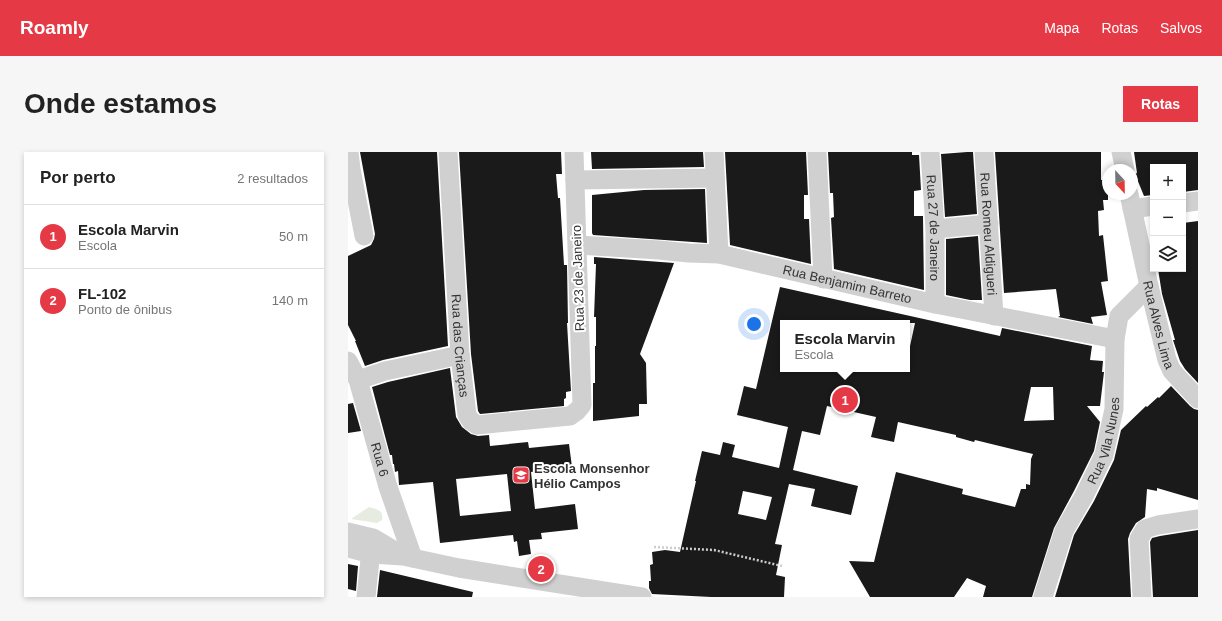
<!DOCTYPE html>
<html lang="pt">
<head>
<meta charset="utf-8">
<style>
  :root { --surface:#fff; --page:#f6f6f6; --text:#222; --muted:#767676; --line:#e0e0e0; --accent:#e63946 }
  body { margin:0; font-family:Arial,sans-serif; background:var(--page); color:var(--text) }
  .controls { position:absolute; right:12px; top:12px; display:grid; overflow:hidden; border-radius:0px; box-shadow:0 2px 6px #0003 }
  .controls button { width:36px; height:36px; display:grid; place-items:center; padding:0; border:0; border-bottom:1px solid var(--line); background:var(--surface); color:var(--text); font:20px sans-serif }
  .compass { position:absolute; left:754px; top:12px; width:36px; height:36px; border-radius:50%; background:var(--surface); box-shadow:0 2px 6px #0003; rotate:158deg }
  .you { position:absolute; left:406px; top:172px; width:14px; height:14px; margin:-10px; border:3px solid #fff; border-radius:50%; background:#1a73e8; box-shadow:0 0 0 6px #1a73e833 }
  .badge { display:grid; place-items:center; width:26px; height:26px; border-radius:50%; background:var(--accent); color:#fff; font-size:13px; font-weight:700 }
  .pin { position:absolute; translate:-50% -50%; border:2px solid #fff; box-shadow:0 1px 4px #0006 }
  .popup { position:absolute; left:432px; top:168px; width:130px; height:52px; box-sizing:border-box; display:grid; place-content:center; border-radius:0px; background:var(--surface); filter:drop-shadow(0 1px 3px #0005); font-size:13px; white-space:nowrap; color:var(--muted) }
  .popup b { font-size:15px; color:var(--text) }
  .popup::after { content:''; position:absolute; left:50%; top:100%; margin-left:-8px; border:8px solid transparent; border-top-color:var(--surface) }
  .list { margin:0; padding:0; list-style:none }
  h2 { display:flex; justify-content:space-between; align-items:center; height:52px; margin:0; padding:0 16px; font-size:17px }
  h2 small { font-size:13px; font-weight:400; color:var(--muted) }
  .list li { display:grid; grid-template-columns:26px 1fr auto; gap:12px; align-items:center; box-sizing:border-box; height:64px; padding:0 16px; border-top:1px solid var(--line) }
  .list b { display:block; font-size:15px; white-space:nowrap }
  .list p { margin:0; font-size:13px; white-space:nowrap; color:var(--muted) }
  .list em { font-size:13px; font-style:normal; color:var(--muted) }
  .icon { flex:none; width:22px; height:22px; fill:none; stroke:currentColor; stroke-width:2; stroke-linecap:round; stroke-linejoin:round }
  .map { position:relative; flex:none; width:850px; height:445px; overflow:hidden; border-radius:0px }
  header { display:flex; align-items:center; gap:24px; box-sizing:border-box; height:56px; padding:0 20px; background:var(--accent); color:#fff }
  header strong { font-size:19px }
  nav { display:flex; gap:22px; margin-inline-start:auto; font-size:14px }
  .intro { display:flex; align-items:center; justify-content:space-between; box-sizing:border-box; height:96px; padding:0 24px }
  h1 { margin:0; font-size:28px }
  .button { padding:10px 18px; border-radius:0px; background:var(--accent); color:#fff; font-size:14px; font-weight:700 }
  main { display:flex; gap:24px; padding:0 24px }
  aside { flex:1; background:var(--surface); border-radius:0px; box-shadow:0 2px 6px #0003 }
  .map>svg:first-child { display:block }
</style>
</head>
<body>
<header>
<strong>Roamly</strong>
<nav><a>Mapa</a><a>Rotas</a><a>Salvos</a></nav>
</header>
<div class="intro"><h1>Onde estamos</h1><a class="button">Rotas</a></div>
<main>
<aside>
<h2>Por perto<small>2 resultados</small></h2>
<ul class="list">
<li><span class="badge">1</span><div><b>Escola Marvin</b><p>Escola</p></div><em>50 m</em></li>
<li><span class="badge">2</span><div><b>FL-102</b><p>Ponto de ônibus</p></div><em>140 m</em></li>
</ul>
</aside>
<div class="map">
<svg width="850" height="445" viewBox="0 0 850 445">
  <rect width="100%" height="100%" fill="#fff"/>
  <path fill="#e6ecdf" d="M 21,355 C 28,357 36,358 34,368 L 29,371 L 3,367 Z"/>
  <path fill="#1a1a1a" fill-rule="evenodd" d="M 12,0 L 89,0 L 100,194 L 35,208 L 17,214 L 7,189 L 8,189 L 0,173 L 0,104 L 23,93 L 26,87 L 27,82 Z
    M 111,0 L 213,0 L 214,22 L 208,22 L 210,46 L 212,46 L 216,113 L 219,113 L 220,171 L 219,171 L 223,239 L 218,240 L 218,246 L 216,247 L 216,254 L 132,262 L 130,259 L 123,202 Z
    M 243,0 L 355,0 L 356,15 L 244,17 Z
    M 377,0 L 458,0 L 460,43 L 456,43 L 456,67 L 461,67 L 463,112 L 382,93 Z
    M 480,0 L 564,0 L 564,3 L 571,3 L 573,38 L 566,39 L 566,64 L 575,64 L 576,138 L 486,117 L 483,66 L 486,65 L 485,41 L 482,41 Z
    M 619,0 L 625,0 L 629,62 L 597,65 L 593,2 Z
    M 647,0 L 753,0 L 753,28 L 760,27 L 760,48 L 755,48 L 756,58 L 750,59 L 751,84 L 755,83 L 760,129 L 753,130 L 759,163 L 743,165 L 745,172 L 710,165 L 712,164 L 708,137 L 656,141 Z
    M 786,0 L 850,0 L 850,38 L 835,40 L 835,15 L 805,15 L 805,43 L 796,44 L 787,22 L 789,21 Z
    M 357,37 L 359,91 L 245,83 L 244,81 L 244,43 L 296,38 Z
    M 850,69 L 850,231 L 837,217 L 832,209 L 825,188 L 827,188 L 814,142 L 810,117 L 835,117 L 835,71 Z
    M 630,84 L 634,148 L 622,148 L 598,143 L 598,87 Z
    M 246,105 L 326,111 L 292,202 L 298,211 L 299,252 L 291,252 L 291,264 L 245,269 L 245,231 L 247,231 L 247,194 L 248,194 L 248,165 L 246,165 L 248,112 L 246,112 Z
    M 432,135 L 652,184 L 654,176 L 744,194 L 742,208 L 755,209 L 754,220 L 756,220 L 752,254 L 739,254 L 752,270 L 746,299 L 726,339 L 706,376 L 684,445 L 635,445 L 638,434 L 619,426 L 606,445 L 522,445 L 501,409 L 526,410 L 548,320 L 615,337 L 614,342 L 667,355 L 673,337 L 678,337 L 678,332 L 682,333 L 683,307 L 685,302 L 627,288 L 626,290 L 608,285 L 608,283 L 550,270 L 546,290 L 523,285 L 528,265 L 479,254 L 472,283 L 454,279 L 445,318 L 510,334 L 503,363 L 463,354 L 467,337 L 441,332 L 427,392 L 434,393 L 428,423 L 437,425 L 436,445 L 363,445 L 304,442 L 301,436 L 301,429 L 303,429 L 302,413 L 305,412 L 304,400 L 317,398 L 332,400 L 348,329 L 347,329 L 354,299 L 372,303 L 375,290 L 387,293 L 384,305 L 431,316 L 440,275 L 389,263 L 396,234 L 408,237 ZM 435,171 L 567,171 L 559,208 L 559,217 L 435,217 ZM 683,235 L 705,235 L 706,268 L 676,269 ZM 395,339 L 424,345 L 418,368 L 390,362 Z
    M 102,216 L 108,265 L 114,275 L 123,282 L 130,284 L 141,283 L 142,294 L 180,290 L 181,296 L 221,292 L 224,315 L 183,320 L 187,357 L 227,352 L 230,377 L 193,381 L 194,387 L 181,388 L 183,402 L 171,404 L 169,389 L 166,390 L 165,383 L 92,391 L 85,330 L 51,333 L 50,319 L 47,320 L 46,312 L 45,312 L 44,303 L 42,303 L 24,235 L 40,230 ZM 159,322 L 163,359 L 112,364 L 108,327 Z
    M 823,234 L 842,254 L 846,257 L 850,258 L 850,348 L 809,336 L 809,339 L 799,337 L 797,365 L 788,371 L 782,381 L 780,387 L 783,445 L 707,445 L 726,383 L 746,349 L 766,308 L 773,278 L 798,254 L 799,255 L 810,245 L 811,246 Z
    M 5,251 L 13,279 L 0,281 L 0,252 Z
    M 850,378 L 850,445 L 805,445 L 802,390 L 804,386 L 812,384 Z
    M 0,412 L 10,414 L 8,439 L 0,437 Z
    M 32,418 L 125,440 L 124,445 L 29,445 Z"/>
  <g fill="none" stroke-linecap="round" stroke-linejoin="round">
    <path stroke="#cdcdcd" stroke-width="2.5" stroke-dasharray="2 2" stroke-linecap="butt" d="M 306,395 L 366,398 L 434,414"/>
    <g stroke="#d0d0d0" stroke-width="19">
      <path d="M 1,0 L 3,17 L 16,84"/>
      <path id="s1" d="M 100,0 L 112,203 L 119,263 L 123,269 L 129,273 L 222,264 L 229,259 L 234,253 L 226,0"/>
      <path d="M 366,0 L 371,102"/>
      <path d="M 469,0 L 475,127"/>
      <path id="s2" d="M 582,0 L 587,77 L 587,152"/>
      <path id="s3" d="M 636,0 L 646,164"/>
      <path d="M 773,0 L 777,18"/>
      <path d="M 227,28 L 367,26"/>
      <path id="s4" d="M 781,42 L 801,134 L 819,208 L 824,219 L 850,247"/>
      <path d="M 835,51 L 850,49"/>
      <path d="M 784,57 L 805,54"/>
      <path d="M 587,77 L 641,72"/>
      <path id="s5" d="M 230,93 L 311,98 L 341,101 L 371,102 L 587,152 L 767,187"/>
      <path id="s6" d="M 0,209 L 10,228 L 40,335 L 65,406"/>
      <path d="M 10,228 L 37,219 L 112,203"/>
      <path d="M 0,380 L 25,386 L 52,402"/>
      <path d="M 0,396 L 23,402 L 55,404 L 111,416 L 294,445"/>
      <path d="M 18,445 L 24,389"/>
      <path id="s7" d="M 695,445 L 716,379 L 736,344 L 756,303 L 766,257 L 767,187 L 771,164 L 801,134"/>
      <path d="M 794,445 L 791,387 L 797,377 L 810,373 L 850,367"/>
    </g>
  </g>
  <defs>
    <g id="school-square" transform="scale(0.9)"><rect x="-9" y="-9" width="18" height="18" rx="4" fill="#e63946" stroke="#fff"/><path d="M0-5L7-2L0 1L-7-2ZM-4 1L0 2.5L4 1V4Q0 6-4 4Z" fill="#fff"/></g>
  </defs>
  <g fill-rule="evenodd">
    <use href="#school-square" x="173" y="323"/>
  </g>
  <g text-anchor="middle" dominant-baseline="central" stroke-width="4" stroke-linejoin="round" paint-order="stroke">
    <g font-size="13" fill="#333" stroke="#fff">
      <text stroke="none"><textPath href="#s2" startOffset="76">Rua 27 de Janeiro</textPath></text>
      <text stroke="none"><textPath href="#s3" startOffset="82">Rua Romeu Aldigueri</textPath></text>
      <text transform="translate(230 126) rotate(-92)">Rua 23 de Janeiro</text>
      <text stroke="none"><textPath href="#s5" startOffset="273">Rua Benjamim Barreto</textPath></text>
      <text stroke="none"><textPath href="#s4" startOffset="134">Rua Alves Lima</textPath></text>
      <text stroke="none"><textPath href="#s1" startOffset="194">Rua das Crianças</textPath></text>
      <text stroke="none"><textPath href="#s7" startOffset="169">Rua Vila Nunes</textPath></text>
      <text stroke="none"><textPath href="#s6" startOffset="104">Rua 6</textPath></text>
    </g>
    <g font-size="13" font-weight="bold" fill="#333" stroke="#fff" text-anchor="start">
      <text x="186" y="316">Escola Monsenhor<tspan x="186" dy="15">Hélio Campos</tspan></text>
    </g>
  </g>
</svg>
<div class="controls">
<button>+</button>
<button>−</button>
<button><svg class="icon" aria-label="layers" viewBox="0 0 24 24"><path d="M12 4l9 5-9 5-9-5zM3 14l9 5 9-5"/></svg></button>
</div>
<svg class="compass" viewBox="-18 -18 36 36"><path d="M0-13l5 13h-10z" fill="#e53935"/><path d="M0 13l5-13h-10z" fill="#767676"/></svg>
<div class="you"></div>
<div class="pin badge" style="left:497px;top:248px">1</div>
<div class="popup"><b>Escola Marvin</b>Escola</div>
<div class="pin badge" style="left:193px;top:417px">2</div>
</div>
</main>
</body>
</html>
